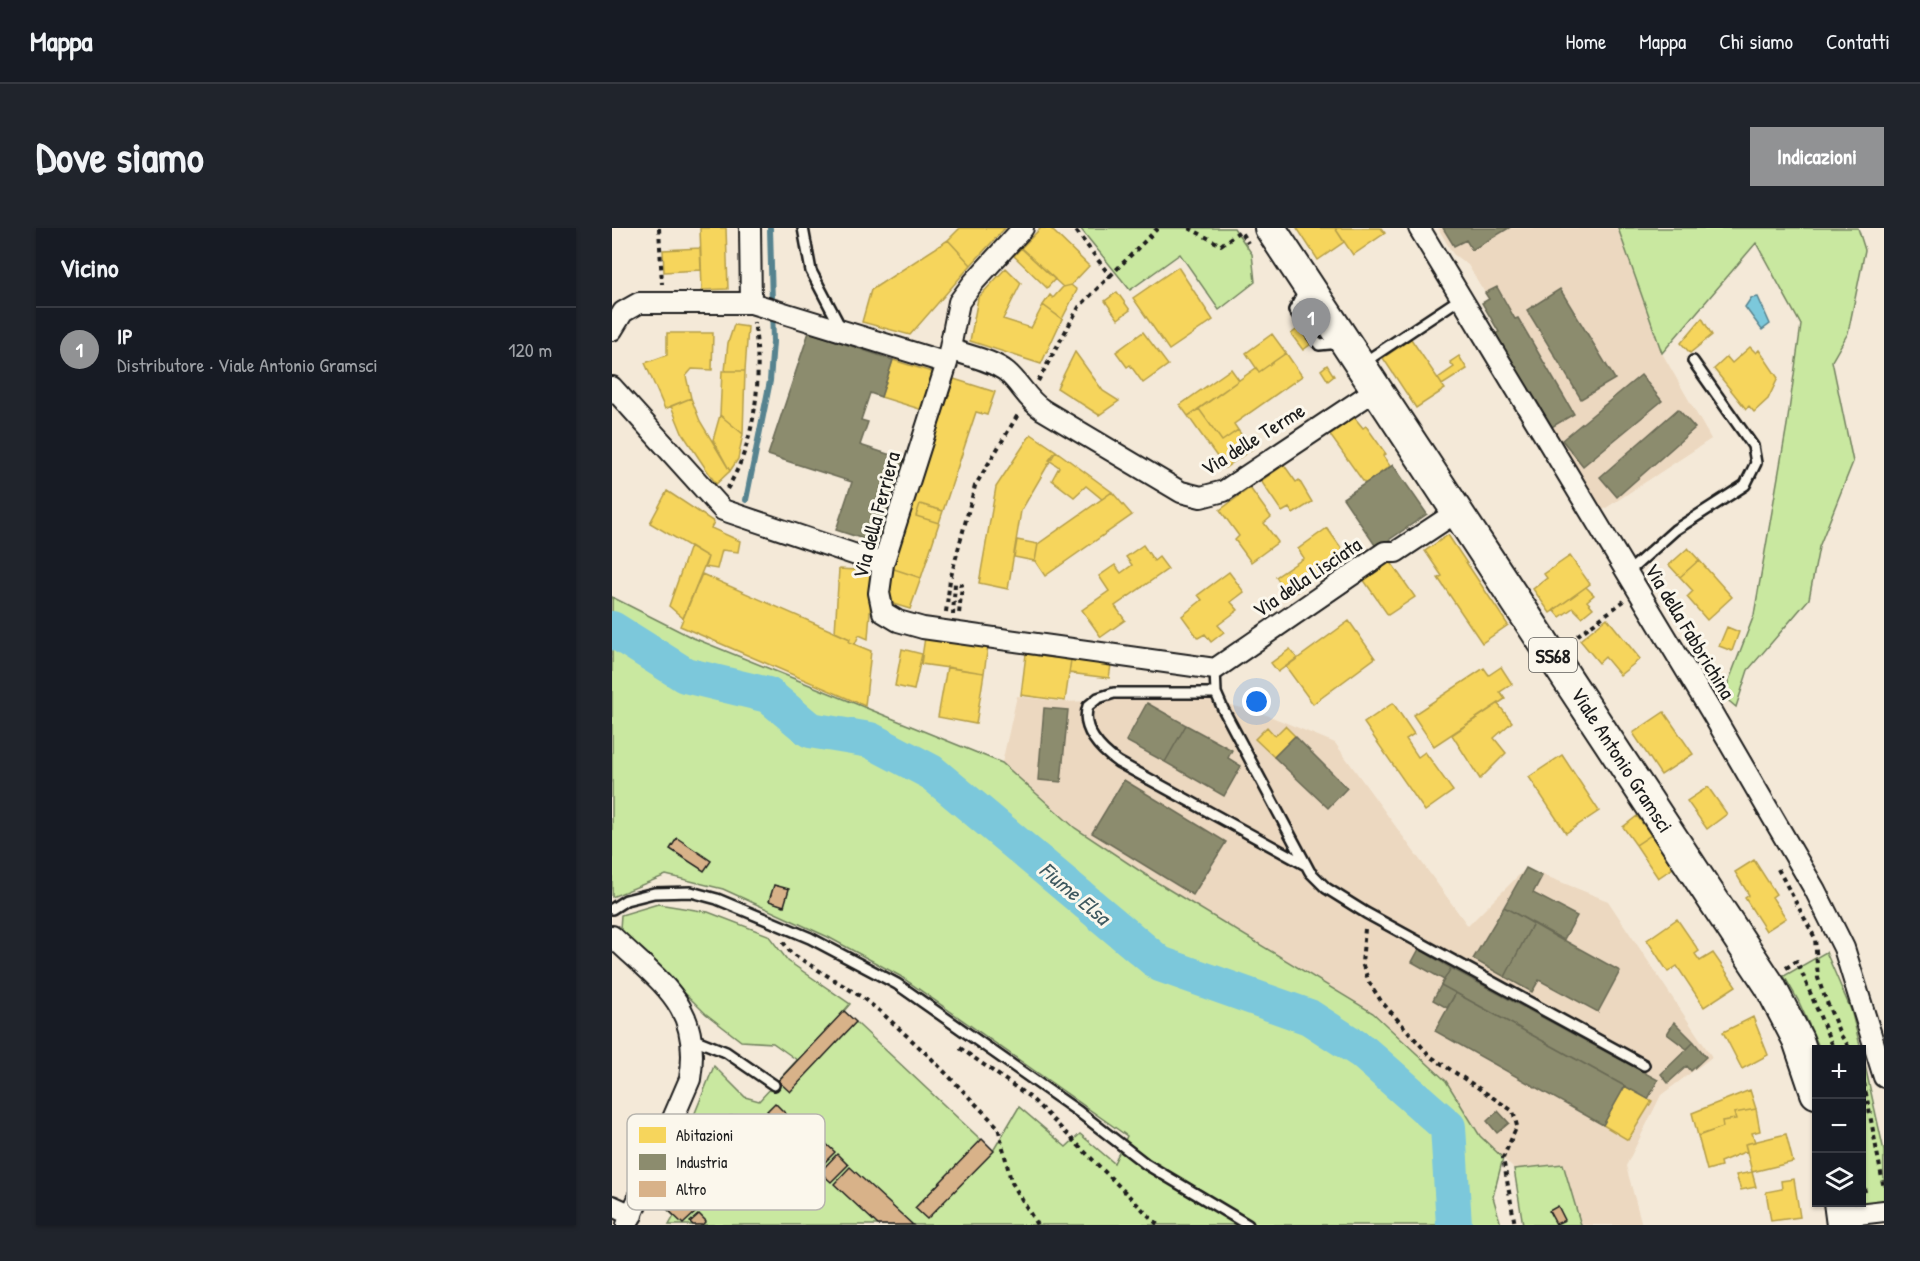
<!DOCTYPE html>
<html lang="it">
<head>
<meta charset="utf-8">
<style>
  :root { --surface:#171b24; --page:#20242c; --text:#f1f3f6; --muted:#9ea1a6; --line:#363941; --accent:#919294 }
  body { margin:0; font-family:"Patrick Hand",sans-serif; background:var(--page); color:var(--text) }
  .controls { position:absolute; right:18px; bottom:18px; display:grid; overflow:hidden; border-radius:0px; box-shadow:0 2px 4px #0004 }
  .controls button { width:54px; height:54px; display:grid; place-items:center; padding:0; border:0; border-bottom:2px solid var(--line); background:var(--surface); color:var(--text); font:30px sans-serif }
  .you { position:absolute; left:645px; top:474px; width:21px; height:21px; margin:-15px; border:4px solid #fff; border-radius:50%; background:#1a73e8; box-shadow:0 0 0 9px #1a73e833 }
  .badge { display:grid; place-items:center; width:39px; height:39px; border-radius:50%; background:var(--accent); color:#fff; font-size:20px; font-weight:700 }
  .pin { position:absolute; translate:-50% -50px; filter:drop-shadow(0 2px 3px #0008) }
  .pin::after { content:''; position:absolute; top:32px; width:21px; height:18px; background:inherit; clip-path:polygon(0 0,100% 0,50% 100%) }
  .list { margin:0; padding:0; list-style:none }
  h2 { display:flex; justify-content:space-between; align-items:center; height:78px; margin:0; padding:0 24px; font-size:26px }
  h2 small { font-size:20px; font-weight:400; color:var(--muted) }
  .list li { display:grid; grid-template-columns:39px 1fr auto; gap:18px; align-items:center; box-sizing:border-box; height:84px; padding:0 24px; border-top:2px solid var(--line) }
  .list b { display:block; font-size:22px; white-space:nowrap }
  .list p { margin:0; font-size:20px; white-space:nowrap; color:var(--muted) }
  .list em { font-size:20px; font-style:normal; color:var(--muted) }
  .icon { flex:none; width:33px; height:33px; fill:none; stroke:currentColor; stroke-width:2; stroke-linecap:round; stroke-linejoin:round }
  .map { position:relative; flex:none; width:1272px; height:997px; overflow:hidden; border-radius:0px }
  header { display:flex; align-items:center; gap:36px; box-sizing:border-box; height:84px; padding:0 30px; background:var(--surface); border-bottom:2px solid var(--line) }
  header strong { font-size:28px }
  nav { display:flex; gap:33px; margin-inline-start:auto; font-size:21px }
  .intro { display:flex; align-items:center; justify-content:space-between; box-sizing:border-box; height:144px; padding:0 36px }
  h1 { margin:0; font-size:42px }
  .button { padding:15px 27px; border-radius:0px; background:var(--accent); color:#fff; font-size:21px; font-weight:700 }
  main { display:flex; gap:36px; padding:0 36px }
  aside { flex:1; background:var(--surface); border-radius:0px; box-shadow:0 2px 4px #0004 }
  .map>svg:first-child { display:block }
</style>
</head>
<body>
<header>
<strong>Mappa</strong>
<nav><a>Home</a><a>Mappa</a><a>Chi siamo</a><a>Contatti</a></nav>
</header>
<div class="intro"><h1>Dove siamo</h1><a class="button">Indicazioni</a></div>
<main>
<aside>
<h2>Vicino<small></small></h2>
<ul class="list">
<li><span class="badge">1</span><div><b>IP</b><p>Distributore · Viale Antonio Gramsci</p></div><em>120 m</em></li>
</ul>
</aside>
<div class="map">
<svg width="1272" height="997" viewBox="0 0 1272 997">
  <rect width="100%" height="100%" fill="#f4e9d8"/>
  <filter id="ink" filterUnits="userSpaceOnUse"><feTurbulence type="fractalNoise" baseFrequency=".0167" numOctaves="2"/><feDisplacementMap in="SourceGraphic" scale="12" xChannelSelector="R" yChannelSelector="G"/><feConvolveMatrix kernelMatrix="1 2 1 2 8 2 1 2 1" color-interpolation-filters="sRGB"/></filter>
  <g filter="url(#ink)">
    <path fill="#ecd8c0" d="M 826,0 L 1006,0 L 1050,125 L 1099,211 L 991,282 L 883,106 L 886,103 L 870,75 L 876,71 L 873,65 L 856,37 L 841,26 Z
      M 405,468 L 451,474 L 590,469 L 655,487 L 723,515 L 856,698 L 914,640 L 996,673 L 1100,829 L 1049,867 L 1014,938 L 1030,997 L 969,997 L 951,936 L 902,941 L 868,908 L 834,853 L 761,785 L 546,655 L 463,600 L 390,535 Z"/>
    <path fill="#c9e8a0" stroke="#72825e" stroke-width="1.5" d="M 468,0 L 622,0 L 640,26 L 643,54 L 607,82 L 568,26 L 518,62 Z
      M 1006,0 L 1246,0 L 1253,22 L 1236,105 L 1220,133 L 1241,234 L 1207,319 L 1197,371 L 1136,442 L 1124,479 L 1111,468 L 1142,387 L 1175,197 L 1189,97 L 1144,15 L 1050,125 Z
      M 0,369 L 79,409 L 390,535 L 463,600 L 546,655 L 761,785 L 834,853 L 868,908 L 891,930 L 881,969 L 889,997 L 57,997 L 62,988 L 49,975 L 133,887 L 118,888 L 70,917 L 102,838 L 133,869 L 147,873 L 185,832 L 161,815 L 129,813 L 94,786 L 8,701 L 9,687 L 46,676 L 96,684 L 156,707 L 176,733 L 238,776 L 232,783 L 381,923 L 407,879 L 454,919 L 468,906 L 502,935 L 515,908 L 288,748 L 216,709 L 111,661 L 54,647 L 0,669 Z
      M 1214,724 L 1239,782 L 1249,821 L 1208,821 L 1186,772 L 1172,748 Z
      M 1250,824 L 1272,923 L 1272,972 L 1244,978 L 1244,975 L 1250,974 Z
      M 951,936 L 969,997 L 911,997 L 902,941 Z"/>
    <path fill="#7cc8db" stroke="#56838f" stroke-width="1.5" d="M 1146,69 L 1158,96 L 1150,102 L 1133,79 L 1139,70 Z"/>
    <path fill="#f6d55c" stroke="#b59e49" stroke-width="1.5" d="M 88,0 L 114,0 L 116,61 L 90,62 Z
      M 348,0 L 393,0 L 359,37 L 336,12 Z
      M 429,0 L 438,0 L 477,38 L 459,57 L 451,59 L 409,20 Z
      M 685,0 L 723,0 L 732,14 L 706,32 Z
      M 723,0 L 769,0 L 773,5 L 741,27 Z
      M 336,12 L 359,37 L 298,107 L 250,94 L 259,62 Z
      M 88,20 L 89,42 L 52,44 L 51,22 Z
      M 409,20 L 443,51 L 435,60 L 402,28 Z
      M 566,39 L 601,92 L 557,122 L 521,70 Z
      M 394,40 L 409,55 L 391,91 L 419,100 L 431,77 L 450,91 L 429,136 L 358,113 L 366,70 Z
      M 459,57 L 465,62 L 450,91 L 431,77 L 438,67 L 441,70 L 451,59 Z
      M 505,64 L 518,82 L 506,91 L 493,73 Z
      M 1090,90 L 1100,107 L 1078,125 L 1069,115 Z
      M 695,94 L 707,110 L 691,122 L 679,106 Z
      M 122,97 L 136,99 L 133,143 L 113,143 L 116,115 Z
      M 531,104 L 556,137 L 531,155 L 518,137 L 515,139 L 504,124 Z
      M 55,105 L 101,105 L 100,142 L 80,141 L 74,148 L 79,170 L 53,181 L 33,135 L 55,127 Z
      M 660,106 L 674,125 L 647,144 L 634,125 Z
      M 799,111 L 833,161 L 804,180 L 771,130 Z
      M 1138,119 L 1144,125 L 1147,122 L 1166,150 L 1156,171 L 1142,184 L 1137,178 L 1134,181 L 1102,141 L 1115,129 L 1120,135 Z
      M 463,124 L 491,163 L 507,173 L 487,187 L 445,160 Z
      M 674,125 L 690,148 L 622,196 L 626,202 L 610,213 L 587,181 L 644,140 L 647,144 Z
      M 847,128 L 855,141 L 830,157 L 826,150 L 842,139 L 838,134 Z
      M 281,132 L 323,145 L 311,182 L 269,169 Z
      M 715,137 L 722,148 L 716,153 L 709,142 Z
      M 619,141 L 627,152 L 576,188 L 568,177 Z
      M 110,143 L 133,143 L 131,206 L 108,187 Z
      M 342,151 L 383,164 L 375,187 L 364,184 L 331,283 L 308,276 L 304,288 L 327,295 L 309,350 L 279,340 Z
      M 79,170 L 88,193 L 118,243 L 104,256 L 70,205 L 59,178 Z
      M 587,181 L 610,213 L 626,202 L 640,221 L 613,240 L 576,188 Z
      M 108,187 L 131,206 L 126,231 L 118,243 L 101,212 Z
      M 742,189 L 751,200 L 754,198 L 774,226 L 771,228 L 778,238 L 753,256 L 718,207 Z
      M 419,206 L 444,223 L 409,283 L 396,361 L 367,355 L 384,259 Z
      M 444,223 L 500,264 L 490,271 L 474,258 L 462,269 L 440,252 L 447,239 L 437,232 Z
      M 672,237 L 684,254 L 687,252 L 700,274 L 681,286 L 677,280 L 670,284 L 649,253 Z
      M 638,260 L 659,289 L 652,295 L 666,314 L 639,334 L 623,312 L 627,308 L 608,282 Z
      M 55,263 L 102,294 L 99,300 L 128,313 L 126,324 L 110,322 L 105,341 L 93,339 L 96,329 L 38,295 Z
      M 500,264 L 520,287 L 433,348 L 423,333 L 426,316 Z
      M 308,276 L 331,283 L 327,295 L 304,288 Z
      M 715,300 L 735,328 L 677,369 L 664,349 L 692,330 L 686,321 Z
      M 836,307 L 896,397 L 870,415 L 826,350 L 830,348 L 813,323 Z
      M 405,312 L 426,316 L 423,333 L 402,329 Z
      M 531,317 L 542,333 L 547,329 L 556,341 L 503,378 L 513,392 L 489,409 L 470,382 L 497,363 L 487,348 L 503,337 L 509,345 L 520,337 L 514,329 Z
      M 78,318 L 96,329 L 71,390 L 57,378 Z
      M 1076,320 L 1087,332 L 1068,349 L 1057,337 Z
      M 958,328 L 978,356 L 938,385 L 921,361 L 935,350 L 932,346 Z
      M 1087,332 L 1120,369 L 1095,392 L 1075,369 L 1081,363 L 1068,349 Z
      M 778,333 L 803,369 L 776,387 L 751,351 Z
      M 279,340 L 309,350 L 298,381 L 278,375 Z
      M 227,341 L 261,343 L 256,411 L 247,407 L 243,416 L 237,414 L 238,411 L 223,404 Z
      M 617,344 L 632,364 L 619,374 L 626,382 L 606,397 L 612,404 L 599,414 L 593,406 L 586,410 L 570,388 L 590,372 L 586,367 Z
      M 90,346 L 238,411 L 237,414 L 259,423 L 253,478 L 68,398 Z
      M 974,359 L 982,367 L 975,373 L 981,380 L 970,389 L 961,380 L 948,389 L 942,382 Z
      M 995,390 L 1028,431 L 1008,447 L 993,429 L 987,435 L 968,412 Z
      M 737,393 L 763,430 L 701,476 L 674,439 Z
      M 1115,399 L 1127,404 L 1120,423 L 1107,418 Z
      M 313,409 L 376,418 L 372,445 L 309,436 Z
      M 290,421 L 310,426 L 302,462 L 283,458 Z
      M 678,421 L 685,430 L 666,444 L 659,435 Z
      M 414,426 L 459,432 L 453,473 L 409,467 Z
      M 459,432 L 499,437 L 497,450 L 457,445 Z
      M 335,439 L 372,445 L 364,496 L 326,489 Z
      M 889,439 L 900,456 L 888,464 L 893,471 L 822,518 L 801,487 L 872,440 L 877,447 Z
      M 781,475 L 802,506 L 794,511 L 806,529 L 813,524 L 841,563 L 813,583 L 752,495 Z
      M 886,476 L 900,494 L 882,510 L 894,525 L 868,551 L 840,507 Z
      M 1052,484 L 1081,526 L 1049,547 L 1021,505 Z
      M 673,498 L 683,508 L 662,529 L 643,511 L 655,499 L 663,508 Z
      M 950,527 L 987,583 L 954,605 L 917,549 Z
      M 1096,559 L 1115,586 L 1095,601 L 1075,573 Z
      M 1025,588 L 1039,607 L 1024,617 L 1011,599 Z
      M 1039,607 L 1061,640 L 1046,650 L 1024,617 Z
      M 1142,632 L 1164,666 L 1160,669 L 1174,690 L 1154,703 L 1133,670 L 1137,667 L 1123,644 Z
      M 1065,691 L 1087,723 L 1083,726 L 1088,733 L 1101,725 L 1124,758 L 1092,779 L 1065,738 L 1056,744 L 1035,712 Z
      M 1141,789 L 1156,827 L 1130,841 L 1111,804 Z
      M 1013,858 L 1040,873 L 1016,912 L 991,897 Z
      M 1138,862 L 1144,881 L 1122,885 L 1124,891 L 1110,893 L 1111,899 L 1086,908 L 1080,885 Z
      M 1144,881 L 1148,903 L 1140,905 L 1143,914 L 1133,916 L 1135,923 L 1108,934 L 1109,938 L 1095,942 L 1086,908 L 1111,899 L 1110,893 L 1124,891 L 1122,885 Z
      M 1174,906 L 1181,934 L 1140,944 L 1133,916 Z
      M 1140,944 L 1144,959 L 1129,962 L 1124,947 Z
      M 1182,951 L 1188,989 L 1159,993 L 1154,964 L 1170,961 L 1169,953 Z"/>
    <path fill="#8c8c6e" stroke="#6a6a55" stroke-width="1.5" d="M 831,0 L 897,0 L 860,22 L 854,12 L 842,18 Z
      M 885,59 L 903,91 L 906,90 L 962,186 L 938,200 L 883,106 L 887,104 L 870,75 L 877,71 L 873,65 Z
      M 948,61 L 1003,151 L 969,171 L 915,82 Z
      M 197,104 L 281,132 L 269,169 L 258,165 L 249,192 L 256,194 L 248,217 L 294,232 L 267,316 L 224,302 L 240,254 L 156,227 Z
      M 1029,147 L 1050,173 L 971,238 L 950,212 Z
      M 1066,181 L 1083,200 L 1005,269 L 988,249 Z
      M 781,237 L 815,286 L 765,320 L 731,270 Z
      M 535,475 L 574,497 L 553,534 L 514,513 Z
      M 432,480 L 456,482 L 449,554 L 426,552 Z
      M 574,497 L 620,522 L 616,530 L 629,538 L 612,568 L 553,534 Z
      M 683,508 L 735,560 L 716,580 L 662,529 Z
      M 512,552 L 614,614 L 581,667 L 480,605 Z
      M 914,640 L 930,648 L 921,665 L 965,688 L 951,713 L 892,679 Z
      M 892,679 L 921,695 L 893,749 L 861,731 Z
      M 921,695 L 1008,743 L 986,784 L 927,752 L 920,764 L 893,749 Z
      M 807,721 L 839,740 L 832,752 L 800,734 Z
      M 839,740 L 1046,852 L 1036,871 L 829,757 Z
      M 829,757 L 844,765 L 835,780 L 821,772 Z
      M 844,765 L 1013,858 L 991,897 L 823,803 Z
      M 1062,794 L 1082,814 L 1075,821 L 1055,806 Z
      M 1082,814 L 1094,829 L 1079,843 L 1075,838 L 1056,855 L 1049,846 Z
      M 886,883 L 897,895 L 885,905 L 875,893 Z"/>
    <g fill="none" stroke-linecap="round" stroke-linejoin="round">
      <path stroke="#56838f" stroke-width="6" d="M 134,272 L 158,153 L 161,114 L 158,0"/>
      <path stroke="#7cc8db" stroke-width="36" d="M 0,401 L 73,447 L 156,467 L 198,502 L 258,512 L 319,544 L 548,736 L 697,789 L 751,824 L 836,899 L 842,997"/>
    </g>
    <path fill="#d8b289" stroke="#1c1c1c" stroke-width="1.5" d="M 65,610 L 99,633 L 92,643 L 58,621 Z
      M 162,657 L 177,661 L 172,678 L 157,673 Z
      M 232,783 L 244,794 L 178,864 L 166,853 Z
      M 163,875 L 174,886 L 167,894 L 155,883 Z
      M 187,891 L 223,924 L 206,941 L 170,908 Z
      M 370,911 L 382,923 L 315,991 L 303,980 Z
      M 225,926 L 236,937 L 219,954 L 208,944 Z
      M 238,939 L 301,997 L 266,997 L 222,956 Z
      M 62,961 L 85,983 L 71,996 L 49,975 Z
      M 946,978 L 953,992 L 944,996 L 937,983 Z
      M 87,986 L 94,993 L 90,997 L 81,997 L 78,994 Z"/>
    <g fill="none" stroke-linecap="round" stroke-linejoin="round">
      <g stroke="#1c1c1c" stroke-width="14">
        <path id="lane" d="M 191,0 L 199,43 L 230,102
          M 693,61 L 682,82 L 707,117 L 728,115
          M 751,135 L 849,70
          M 1015,345 L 1063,302 L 1133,257 L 1144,235 L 1141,218 L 1081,133
          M 603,441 L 604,465 L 611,481 L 698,644 L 714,660 L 754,685 L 1032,837
          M 604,465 L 502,465 L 486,470 L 476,478 C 468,501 489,522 506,534 L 694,637
          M 0,681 L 14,672 L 42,665 L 79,664 L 105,671 L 198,710 L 285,756 L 467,884 L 534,936 L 636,997
          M 79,810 L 114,824 L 162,857
          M 29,971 L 62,949 L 101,907 L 108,914"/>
      </g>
      <g stroke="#1c1c1c" stroke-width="24">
        <path id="street" d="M 411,0 L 361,55 L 347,74 L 335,135 L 271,336 L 267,365 L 271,384 L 286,393 L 311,400 L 603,441 L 773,324 L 784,324 L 846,283
          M 807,0 L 1100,485 L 1203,662 L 1232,720 L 1272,849
          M 139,75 L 335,135
          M 0,102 L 11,84 L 27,75 L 139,75 L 138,0
          M 338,121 C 356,128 380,132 395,144 C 409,156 415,172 431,182 L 569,264 L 589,269 L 612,263 L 765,161
          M 0,159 L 111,282 L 271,336
          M 0,708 C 48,755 90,776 78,851 L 15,997
          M 0,978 L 20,987
          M 1229,988 L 1272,983"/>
      </g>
      <g stroke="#1c1c1c" stroke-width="34">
        <path id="primary" d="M 658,0 L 1158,758 L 1186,812 L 1204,865
          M 1227,974 L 1230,997"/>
      </g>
      <path stroke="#1c1c1c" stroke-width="4" stroke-dasharray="4.5 4.5" stroke-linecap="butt" d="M 47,0 L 50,56
        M 577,0 L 609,17 L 628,3 L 636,15
        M 498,48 L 546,0
        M 426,153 L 467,79 L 498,48 L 462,0
        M 115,261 C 144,214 151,148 142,94
        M 334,384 L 338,352 L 363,258 L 407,185
        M 341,387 L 343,355 L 350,357 L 347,386
        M 958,413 L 1012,373
        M 1166,641 L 1203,710 L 1206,750 L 1210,762 L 1228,806 L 1239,822
        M 753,701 L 750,735 L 757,754 L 769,773 L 818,828 L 901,883 L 905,898 L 891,930 L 903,997
        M 171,714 L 179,725 L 248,768 L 269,784 L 318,829 L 386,899 L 399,953 L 425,997
        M 1174,740 L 1185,733 L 1222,822
        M 348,820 L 419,870 L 546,997
        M 1252,855 L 1272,961
        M 1250,951 L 1254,968"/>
      <use href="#lane" stroke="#fbf7ec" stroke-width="9"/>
      <use href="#street" stroke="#fbf7ec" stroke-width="20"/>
      <use href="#primary" stroke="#fbf7ec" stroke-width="30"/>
    </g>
  </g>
  <g text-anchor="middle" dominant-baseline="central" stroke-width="6" stroke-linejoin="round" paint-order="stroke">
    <rect fill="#fbf7ec" stroke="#5f5e5a" stroke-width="1.5" x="917" y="410" width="48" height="34" rx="4.5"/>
    <g font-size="20" font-weight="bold" fill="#1c1c1c">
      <text x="941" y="427">SS68</text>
    </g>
    <g font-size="21" fill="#1c1c1c" stroke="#fbf7ec">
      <text transform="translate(641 211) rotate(-32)">Via delle Terme</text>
      <text transform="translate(264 287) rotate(-75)">Via della Ferriera</text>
      <text transform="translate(695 349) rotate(-34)">Via della Lisciata</text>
      <text transform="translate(1078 403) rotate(59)">Via della Fabbrichina</text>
      <text transform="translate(1010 532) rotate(57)">Viale Antonio Gramsci</text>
    </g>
    <g font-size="22" font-style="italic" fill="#3e585f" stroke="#fbf7ec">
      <text transform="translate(463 665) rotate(40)">Fiume Elsa</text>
    </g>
  </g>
  <rect x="15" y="886" width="198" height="96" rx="9" fill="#fbf7ec" stroke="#b8b5ae" stroke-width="1.5"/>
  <rect x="27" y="899" width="27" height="16" fill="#f6d55c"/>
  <rect x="27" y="926" width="27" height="16" fill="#8c8c6e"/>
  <rect x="27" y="953" width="27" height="16" fill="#d8b289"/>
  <g font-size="16" fill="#1c1c1c">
    <text x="64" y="913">Abitazioni</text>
    <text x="64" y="940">Industria</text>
    <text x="64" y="967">Altro</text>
  </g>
</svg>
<div class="controls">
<button>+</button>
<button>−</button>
<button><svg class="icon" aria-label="layers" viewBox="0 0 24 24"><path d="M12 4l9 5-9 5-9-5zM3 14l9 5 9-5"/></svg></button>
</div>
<div class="you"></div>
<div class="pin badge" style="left:699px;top:120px">1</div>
</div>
</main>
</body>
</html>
